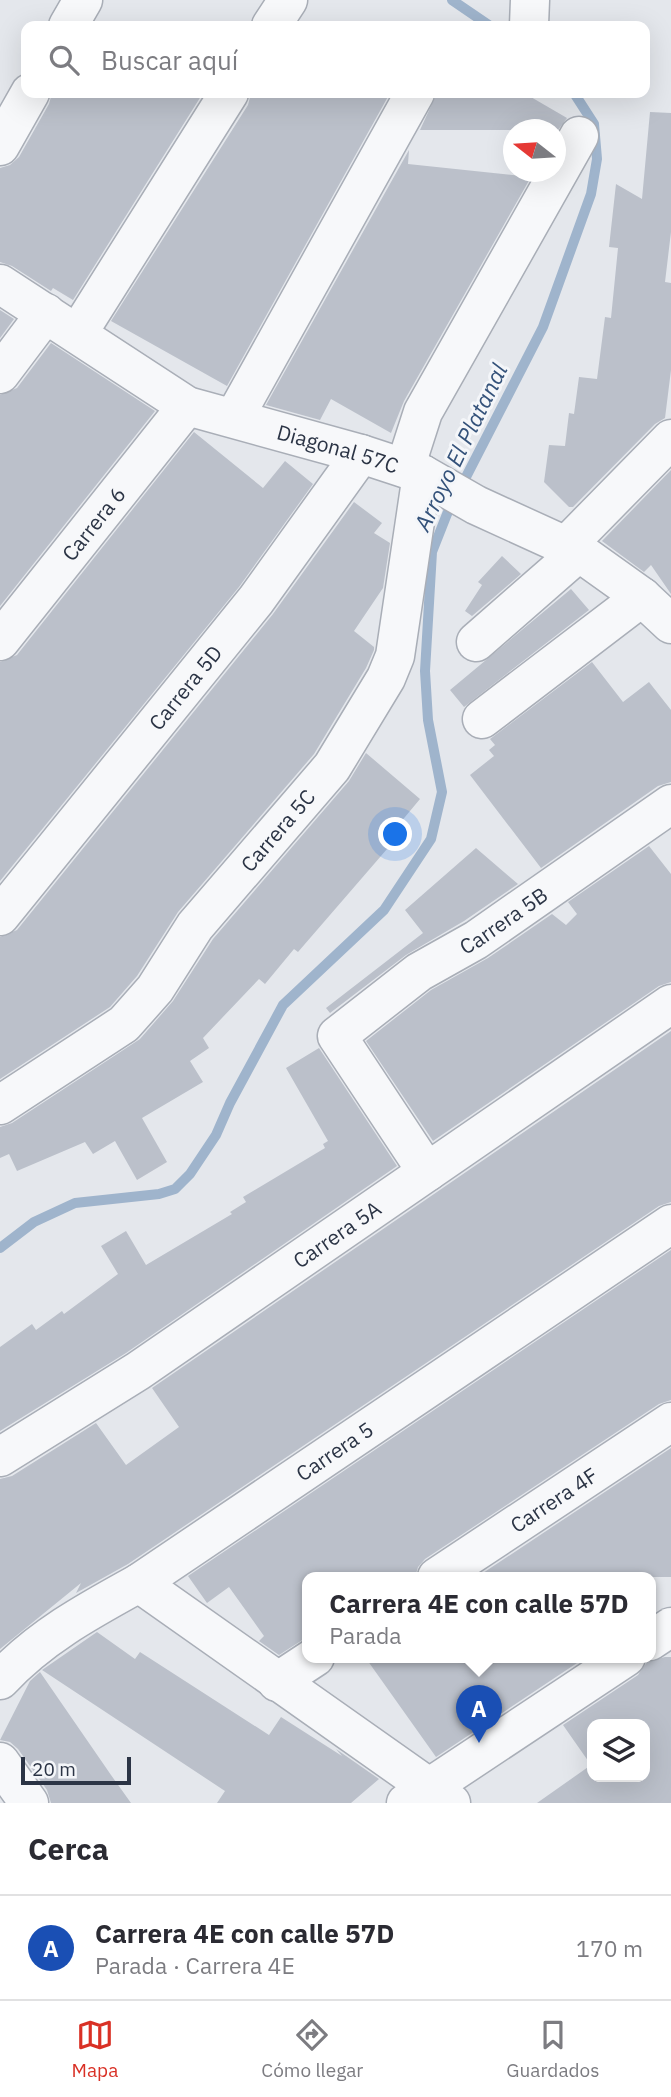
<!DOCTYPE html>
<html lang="es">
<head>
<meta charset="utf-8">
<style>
  :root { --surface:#fff; --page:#f7f7f7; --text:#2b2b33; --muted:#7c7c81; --line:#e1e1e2; --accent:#d93025 }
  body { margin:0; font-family:"IBM Plex Sans",sans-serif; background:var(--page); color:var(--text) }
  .controls { position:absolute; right:21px; bottom:21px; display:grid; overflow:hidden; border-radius:14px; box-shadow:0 7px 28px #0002 }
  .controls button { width:63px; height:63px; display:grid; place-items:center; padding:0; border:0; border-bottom:2px solid var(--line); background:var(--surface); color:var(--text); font:35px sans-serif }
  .compass { position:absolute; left:503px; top:119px; width:63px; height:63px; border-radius:50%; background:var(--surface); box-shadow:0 7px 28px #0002; rotate:287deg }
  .scale { position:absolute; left:21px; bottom:18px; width:110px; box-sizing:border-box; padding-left:7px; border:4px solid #2b3445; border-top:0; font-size:19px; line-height:24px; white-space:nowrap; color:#2b3445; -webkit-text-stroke:5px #f4f6f9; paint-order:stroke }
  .you { position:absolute; left:396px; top:835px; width:24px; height:24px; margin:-18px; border:5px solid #fff; border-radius:50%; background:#1a73e8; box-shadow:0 0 0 10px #1a73e833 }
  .badge { display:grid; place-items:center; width:46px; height:46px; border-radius:50%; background:var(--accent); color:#fff; font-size:23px; font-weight:700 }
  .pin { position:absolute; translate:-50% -58px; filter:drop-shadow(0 2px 4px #0008) }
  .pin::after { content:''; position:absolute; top:37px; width:24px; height:21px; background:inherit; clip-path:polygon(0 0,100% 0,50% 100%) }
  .popup { position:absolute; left:302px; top:1572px; width:354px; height:91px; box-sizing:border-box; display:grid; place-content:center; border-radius:14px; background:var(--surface); filter:drop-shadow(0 2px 5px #0005); font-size:23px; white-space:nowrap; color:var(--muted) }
  .popup b { font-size:26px; color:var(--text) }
  .popup::after { content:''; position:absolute; left:50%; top:100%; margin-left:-14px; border:14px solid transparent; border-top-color:var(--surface) }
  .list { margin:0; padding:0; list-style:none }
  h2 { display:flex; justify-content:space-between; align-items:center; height:91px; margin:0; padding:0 28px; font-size:30px }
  h2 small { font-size:23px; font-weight:400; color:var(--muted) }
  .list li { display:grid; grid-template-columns:46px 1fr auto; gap:21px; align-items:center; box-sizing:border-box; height:105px; padding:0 28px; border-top:2px solid var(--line) }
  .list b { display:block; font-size:26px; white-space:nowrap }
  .list p { margin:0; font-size:23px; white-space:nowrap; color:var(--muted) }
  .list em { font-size:23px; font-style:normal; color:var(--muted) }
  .icon { flex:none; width:38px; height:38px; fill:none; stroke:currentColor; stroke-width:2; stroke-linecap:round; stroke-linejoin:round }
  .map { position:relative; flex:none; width:671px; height:1803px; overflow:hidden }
  .search { position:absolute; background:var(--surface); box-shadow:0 7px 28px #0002; left:21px; right:21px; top:21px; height:77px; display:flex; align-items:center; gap:18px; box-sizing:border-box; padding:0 24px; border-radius:14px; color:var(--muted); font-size:26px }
  .sheet { height:196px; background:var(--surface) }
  nav { display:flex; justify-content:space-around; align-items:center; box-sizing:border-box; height:98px; border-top:2px solid var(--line); background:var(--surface); font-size:19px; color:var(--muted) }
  nav a { display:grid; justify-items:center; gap:4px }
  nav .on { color:var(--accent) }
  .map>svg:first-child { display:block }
</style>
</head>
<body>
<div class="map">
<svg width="671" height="1803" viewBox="0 0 671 1803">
  <rect width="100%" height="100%" fill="#e4e7ec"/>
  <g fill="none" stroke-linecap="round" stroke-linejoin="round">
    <path stroke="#9fb4cc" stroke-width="10" d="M 452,0 L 490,26
      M 0,1248 L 34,1222 L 75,1203 L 159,1194 L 175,1189 L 190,1174 L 216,1135 L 230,1103 L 283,1005 L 384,910 L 431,839 L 442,792 L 428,720 L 425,671 L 432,552 L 447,514 L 543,327 L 591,194 L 597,159 L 594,124 L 574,93"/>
  </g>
  <path fill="#bbc0ca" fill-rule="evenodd" d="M 52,93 L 203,93 L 73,300 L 53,288 L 51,291 L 12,266 L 0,262 L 0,168 L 10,165 L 19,157 L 49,104 Z
    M 251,93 L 390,93 L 227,386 L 111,321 L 248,105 Z
    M 437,93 L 524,93 L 567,118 L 558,130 L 420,130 Z
    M 650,112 L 671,113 L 671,232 L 665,282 L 671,283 L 671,370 L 665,418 L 655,424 L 573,507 L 569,507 L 544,482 L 549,445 L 565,446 L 569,413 L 574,414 L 579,377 L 597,379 L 605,317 L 611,318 L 618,248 L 609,247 L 616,184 L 642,199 Z
    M 409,150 L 408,164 L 531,177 L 404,401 L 391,433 L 331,399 L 320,420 L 266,405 Z
    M 0,310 L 14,319 L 0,338 Z
    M 51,343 L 155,411 L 0,606 L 0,395 L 17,388 Z
    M 194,432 L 263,488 L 285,461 L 313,484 L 239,587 L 0,881 L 0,662 L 17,655 Z
    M 671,470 L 671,594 L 651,565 L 644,572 L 602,541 Z
    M 354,502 L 382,523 L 374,533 L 390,543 L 383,588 L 354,631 L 374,647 L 374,650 L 366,668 L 314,754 L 178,912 L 137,976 L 110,1007 L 0,1079 L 0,937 L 17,930 L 273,614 Z
    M 502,556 L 521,574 L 472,616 L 465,611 L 482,585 L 478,582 Z
    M 571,589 L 589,610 L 464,707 L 450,690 Z
    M 592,662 L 623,702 L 649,682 L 671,710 L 671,782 L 658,786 L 541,868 L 470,775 L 494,756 L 489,750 L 495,745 L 490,739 Z
    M 366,753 L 420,799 L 395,829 L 400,834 L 298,952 L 294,949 L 265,984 L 259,979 L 203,1038 L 209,1048 L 190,1061 L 203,1082 L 142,1118 L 167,1162 L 137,1180 L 115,1141 L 93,1154 L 85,1142 L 17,1171 L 9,1154 L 0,1158 L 0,1127 L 12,1123 L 140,1039 L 173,1001 L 213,939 L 349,781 Z
    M 649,846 L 671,874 L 671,982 L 659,986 L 433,1141 L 366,1041 L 431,990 L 488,958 L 552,914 L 566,925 L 577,914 L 568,902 Z
    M 476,848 L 518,884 L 464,921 L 406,955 L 330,1013 L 326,1008 L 423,933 L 405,910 Z
    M 671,1031 L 671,1202 L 659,1206 L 128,1564 L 76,1593 L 81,1583 L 0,1649 L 0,1479 L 12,1476 L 96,1423 L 126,1465 L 179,1427 L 152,1388 Z
    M 319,1048 L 397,1166 L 126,1353 L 0,1431 L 0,1347 L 32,1324 L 36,1330 L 62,1311 L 64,1314 L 118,1274 L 101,1246 L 126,1231 L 146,1265 L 232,1214 L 230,1212 L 246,1202 L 243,1197 L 325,1148 L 323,1144 L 328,1141 L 286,1068 Z
    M 671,1250 L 671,1400 L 659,1404 L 425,1559 L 418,1567 L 415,1577 L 307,1577 L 307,1637 L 279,1655 L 259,1641 L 264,1636 L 229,1587 L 207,1603 L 188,1576 Z
    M 671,1448 L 671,1577 L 477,1577 Z
    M 97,1632 L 135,1659 L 140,1652 L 269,1735 L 281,1717 L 342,1756 L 336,1749 L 379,1779 L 351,1803 L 217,1803 L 225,1791 L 42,1670 Z
    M 365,1657 L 586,1657 L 436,1757 Z
    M 665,1657 L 671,1657 L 671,1803 L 537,1803 L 591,1765 L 563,1725 L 638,1675 L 647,1662 ZM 592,1724 L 645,1724 L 645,1777 L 592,1777 Z
    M 40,1672 L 111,1775 L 131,1803 L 51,1803 L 47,1790 L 18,1749 L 10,1742 L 0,1740 L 30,1681 Z"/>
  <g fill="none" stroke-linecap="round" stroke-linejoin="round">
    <g stroke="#a9aeb7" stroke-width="41">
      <g id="minor">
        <path d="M 529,25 L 530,0"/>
        <path d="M 68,26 L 83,0"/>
        <path d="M 271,26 L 288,0"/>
        <path d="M 0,146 L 30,93"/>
        <path id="s1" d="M 0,284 L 187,406 L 361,454 L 422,474 L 476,505 L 579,552 L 642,597 L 671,624"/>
        <path d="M 78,333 L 229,93"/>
        <path d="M 0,374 L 46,313"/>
        <path d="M 234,418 L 415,93"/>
        <path d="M 405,468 L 423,412 L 579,136"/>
        <path d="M 566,546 L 671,439"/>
        <path id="s2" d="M 0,641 L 187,406"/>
        <path d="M 476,642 L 579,552"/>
        <path d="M 482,719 L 642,597"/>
        <path id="s3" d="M 0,916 L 256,600 L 361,454"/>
        <path id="s4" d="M 0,1105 L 124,1024 L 155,989 L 195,926 L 332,767 L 386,678 L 395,656 L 422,474"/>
        <path id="s5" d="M 427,1172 L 337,1036 L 419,972 L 476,940 L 671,804"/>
        <path id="s6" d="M 0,1457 L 138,1371 L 671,1004"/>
        <path id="s7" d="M 437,1577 L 671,1422"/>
        <path d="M 139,1583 L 451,1803"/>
        <path d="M 650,1641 L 671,1627"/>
        <path id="s8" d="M 0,1680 C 40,1637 88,1611 139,1583 L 671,1224"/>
        <path d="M 277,1682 L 315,1657"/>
        <path d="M 0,1762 L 29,1803"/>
        <path d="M 406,1803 L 626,1657"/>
      </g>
    </g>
    <use href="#minor" stroke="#f7f8fa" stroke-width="38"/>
  </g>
  <g text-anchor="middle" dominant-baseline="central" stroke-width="6" stroke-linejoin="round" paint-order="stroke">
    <g font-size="21" fill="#2b3445" stroke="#f4f6f9">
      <text stroke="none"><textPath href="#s1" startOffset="380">Diagonal 57C</textPath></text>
      <text stroke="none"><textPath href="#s2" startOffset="150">Carrera 6</textPath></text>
      <text stroke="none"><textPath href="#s3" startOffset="294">Carrera 5D</textPath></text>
      <text stroke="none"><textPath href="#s4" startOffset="396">Carrera 5C</textPath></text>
      <text stroke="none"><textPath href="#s5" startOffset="366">Carrera 5B</textPath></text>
      <text stroke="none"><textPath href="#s6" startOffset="404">Carrera 5A</textPath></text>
      <text stroke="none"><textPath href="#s8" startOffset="406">Carrera 5</textPath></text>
      <text stroke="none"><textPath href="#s7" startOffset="140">Carrera 4F</textPath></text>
    </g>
    <g font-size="23" font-style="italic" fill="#34527a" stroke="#f4f6f9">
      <text transform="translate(460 447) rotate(-64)">Arroyo El Platanal</text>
    </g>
  </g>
</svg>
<div class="controls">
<button><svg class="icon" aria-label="layers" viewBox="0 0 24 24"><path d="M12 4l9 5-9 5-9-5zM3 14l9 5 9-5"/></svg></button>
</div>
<svg class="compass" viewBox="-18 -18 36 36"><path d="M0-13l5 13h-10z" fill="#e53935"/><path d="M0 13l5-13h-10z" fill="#7c7c81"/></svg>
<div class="scale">20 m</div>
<div class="you"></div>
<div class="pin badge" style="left:479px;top:1743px;background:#1a4fb4">A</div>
<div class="popup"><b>Carrera 4E con calle 57D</b>Parada</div>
<div class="search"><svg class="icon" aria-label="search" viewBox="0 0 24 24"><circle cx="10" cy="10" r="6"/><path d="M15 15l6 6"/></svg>Buscar aquí</div>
</div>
<section class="sheet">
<h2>Cerca<small></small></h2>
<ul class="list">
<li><span class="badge" style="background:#1a4fb4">A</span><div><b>Carrera 4E con calle 57D</b><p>Parada · Carrera 4E</p></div><em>170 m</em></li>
</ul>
</section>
<nav>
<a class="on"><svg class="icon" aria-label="map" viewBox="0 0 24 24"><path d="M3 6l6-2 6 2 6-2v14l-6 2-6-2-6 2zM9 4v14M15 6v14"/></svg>Mapa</a>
<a><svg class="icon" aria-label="directions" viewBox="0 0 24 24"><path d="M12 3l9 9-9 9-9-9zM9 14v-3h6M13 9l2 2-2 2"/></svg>Cómo llegar</a>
<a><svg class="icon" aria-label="saved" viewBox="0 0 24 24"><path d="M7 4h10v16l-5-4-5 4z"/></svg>Guardados</a>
</nav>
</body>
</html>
